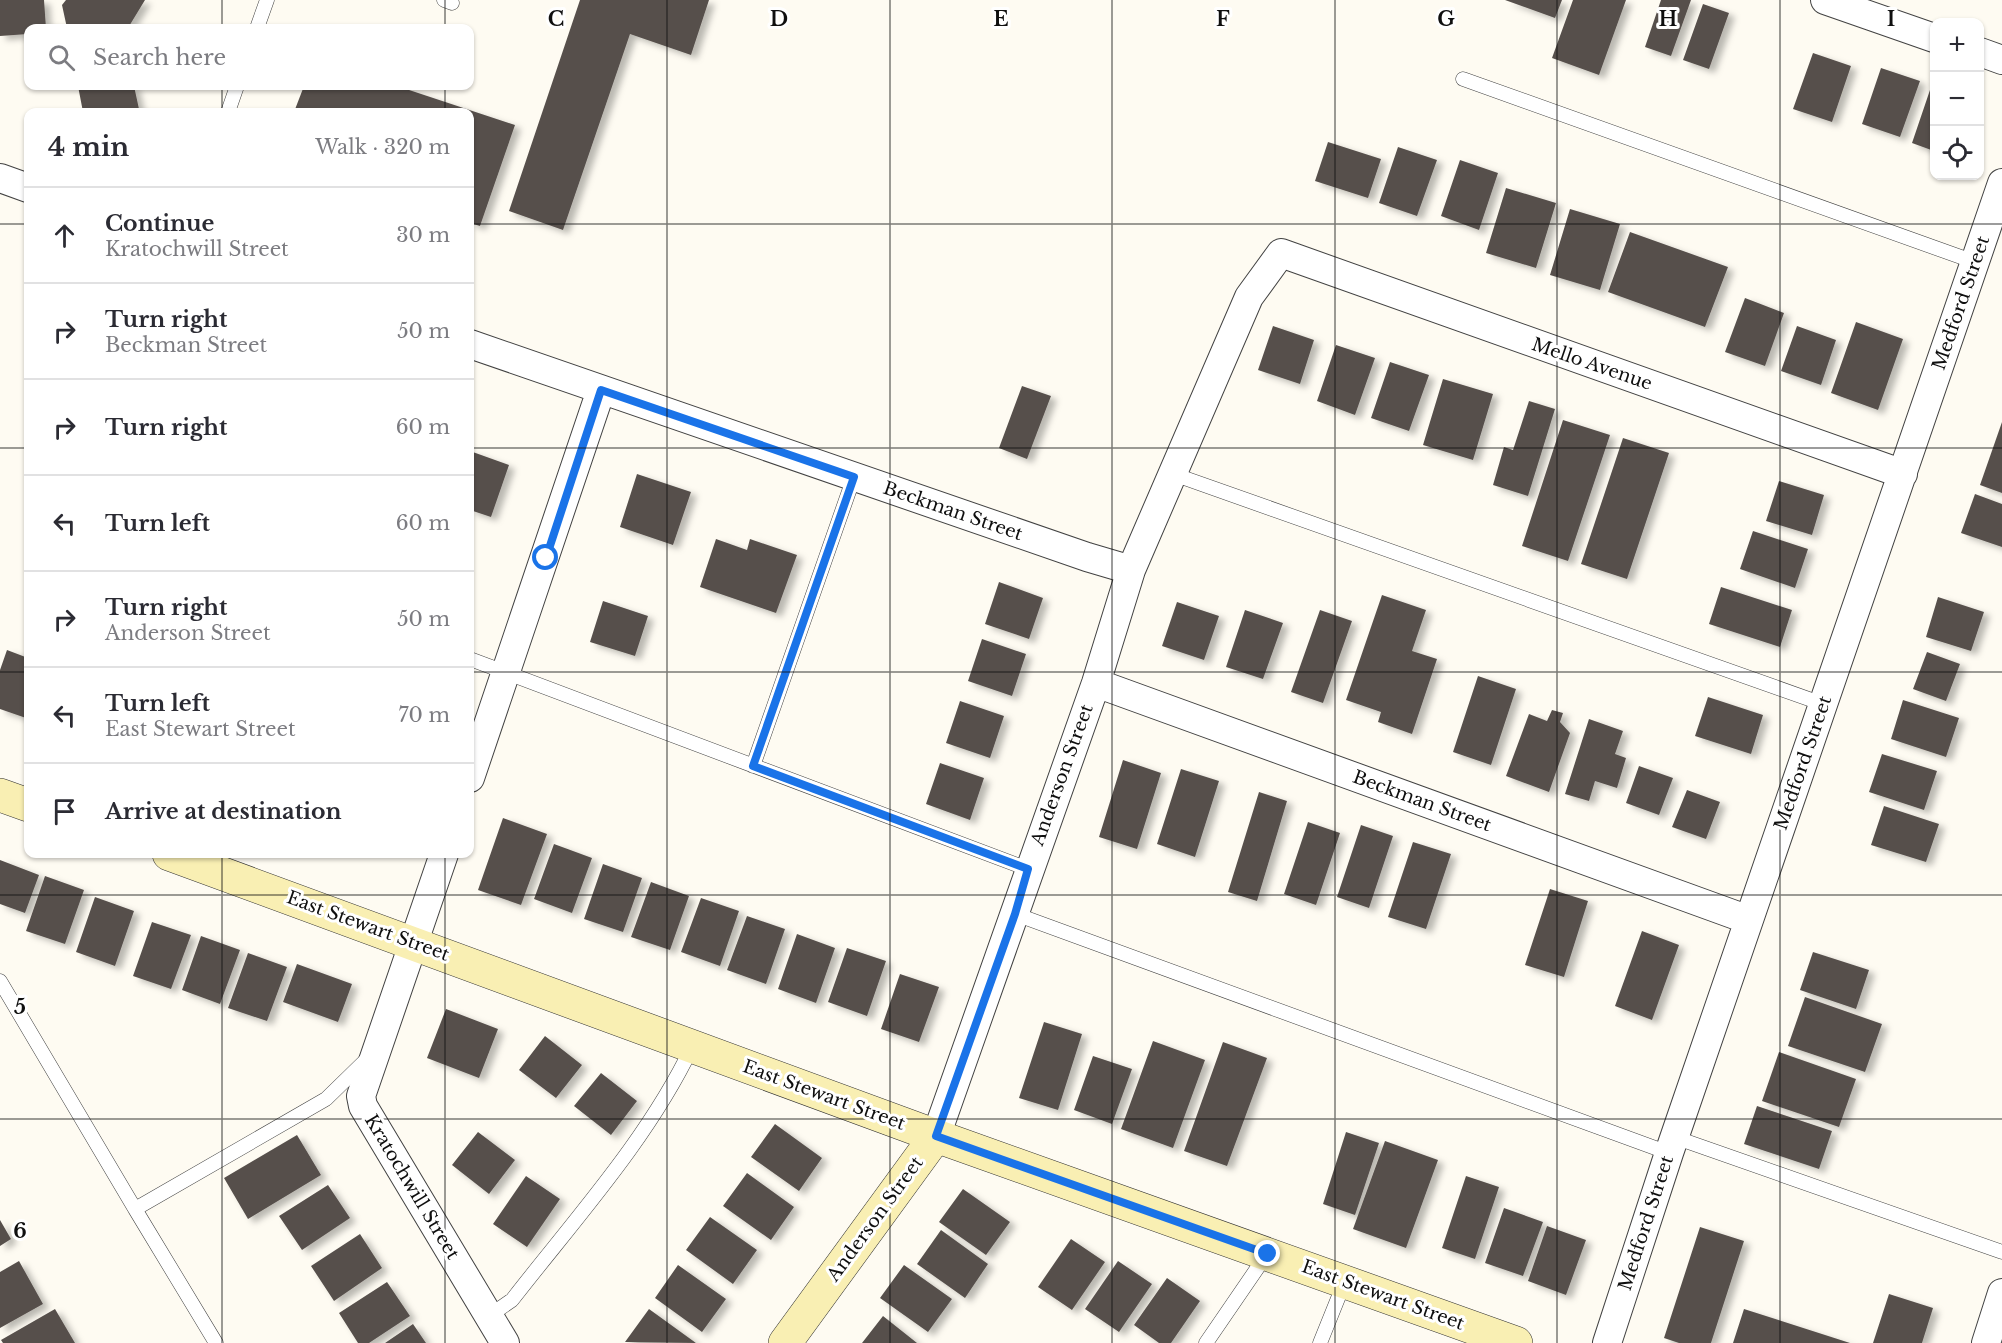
<!DOCTYPE html>
<html lang="en">
<head>
<meta charset="utf-8">
<style>
  :root { --surface:#fff; --page:#f2f2f3; --text:#2b2b33; --muted:#7c7c81; --line:#e1e1e2 }
  body { margin:0; font-family:"Libre Baskerville",serif; background:var(--page); color:var(--text) }
  .controls { position:absolute; right:18px; top:18px; display:grid; overflow:hidden; border-radius:12px; box-shadow:0 2px 4px #0004 }
  .controls button { width:54px; height:54px; display:grid; place-items:center; padding:0; border:0; border-bottom:2px solid var(--line); background:var(--surface); color:var(--text); font:30px sans-serif }
  .stop { position:absolute; width:18px; height:18px; margin:-14px; border:4px solid #1a73e8; border-radius:50%; background:#fff }
  .stop.end { background:#1a73e8; border-color:#fff; box-shadow:0 2px 6px #0008 }
  .list { margin:0; padding:0; list-style:none }
  h2 { display:flex; justify-content:space-between; align-items:center; height:78px; margin:0; padding:0 24px; font-size:26px }
  h2 small { font-size:20px; font-weight:400; color:var(--muted) }
  .list li { display:grid; grid-template-columns:39px 1fr auto; gap:18px; align-items:center; box-sizing:border-box; height:96px; padding:0 24px; border-top:2px solid var(--line) }
  .list b { display:block; font-size:22px; white-space:nowrap }
  .list p { margin:0; font-size:20px; white-space:nowrap; color:var(--muted) }
  .list em { font-size:20px; font-style:normal; color:var(--muted) }
  .icon { flex:none; width:33px; height:33px; fill:none; stroke:currentColor; stroke-width:2; stroke-linecap:round; stroke-linejoin:round }
  .map { position:relative; flex:none; width:2002px; height:1343px; overflow:hidden }
  .search { position:absolute; background:var(--surface); box-shadow:0 2px 4px #0004; left:24px; top:24px; width:450px; height:66px; display:flex; align-items:center; gap:15px; box-sizing:border-box; padding:0 21px; border-radius:12px; color:var(--muted); font-size:22px }
  .panel { position:absolute; background:var(--surface); box-shadow:0 2px 4px #0004; left:24px; top:108px; width:450px; height:750px; border-radius:12px }
  .map>svg:first-child { display:block }
</style>
</head>
<body>
<div class="map">
<svg width="2002" height="1343" viewBox="0 0 2002 1343">
  <defs>
    <filter id="shadow"><feDropShadow dx="6" dy="4" stdDeviation="3" flood-color="#0004"/></filter>
  </defs>
  <rect width="100%" height="100%" fill="#fefbf2"/>
  <path fill="#57504c" filter="url(#shadow)" d="M 0,0 L 44,0 L 46,28 L 28,28 L 28,34 L 0,36 Z
    M 66,0 L 145,0 L 128,28 L 67,28 L 62,5 Z
    M 580,0 L 709,0 L 691,55 L 630,34 L 563,230 L 509,211 Z
    M 1505,0 L 1562,0 L 1555,18 Z
    M 1573,0 L 1626,0 L 1599,75 L 1552,58 Z
    M 1661,0 L 1691,0 L 1671,56 L 1645,47 Z
    M 1703,4 L 1729,13 L 1709,69 L 1683,60 Z
    M 1813,53 L 1851,66 L 1832,122 L 1793,109 Z
    M 1881,68 L 1920,81 L 1900,137 L 1862,124 Z
    M 78,86 L 134,86 L 139,109 L 123,112 L 83,112 Z
    M 304,86 L 397,86 L 515,125 L 480,226 L 470,223 L 470,112 L 294,112 Z
    M 1931,87 L 1934,88 L 1934,151 L 1912,143 Z
    M 1328,142 L 1381,159 L 1368,198 L 1315,181 Z
    M 1398,147 L 1437,160 L 1417,216 L 1379,203 Z
    M 1460,160 L 1498,173 L 1479,230 L 1441,216 Z
    M 1506,188 L 1556,203 L 1536,268 L 1486,253 Z
    M 1570,209 L 1620,224 L 1600,290 L 1550,275 Z
    M 1630,232 L 1728,267 L 1705,327 L 1608,292 Z
    M 1745,298 L 1784,313 L 1765,366 L 1725,352 Z
    M 1856,322 L 1903,339 L 1878,410 L 1831,393 Z
    M 1273,326 L 1314,340 L 1300,384 L 1258,370 Z
    M 1797,326 L 1836,340 L 1821,385 L 1781,371 Z
    M 1336,345 L 1375,358 L 1355,415 L 1317,401 Z
    M 1390,362 L 1429,375 L 1409,431 L 1371,418 Z
    M 1443,379 L 1493,394 L 1473,460 L 1423,445 Z
    M 1022,386 L 1051,396 L 1027,459 L 999,448 Z
    M 1529,401 L 1555,409 L 1528,496 L 1493,485 L 1504,447 L 1513,450 Z
    M 1563,420 L 1610,435 L 1568,561 L 1522,546 Z
    M 2002,422 L 2002,493 L 1980,485 Z
    M 1623,438 L 1669,453 L 1627,579 L 1581,564 Z
    M 470,451 L 509,465 L 491,517 L 470,510 Z
    M 637,474 L 691,492 L 673,545 L 620,527 Z
    M 1779,481 L 1824,495 L 1812,535 L 1766,521 Z
    M 1975,494 L 2002,504 L 2002,547 L 1961,533 Z
    M 1753,531 L 1808,549 L 1795,588 L 1740,569 Z
    M 716,539 L 747,550 L 750,539 L 797,555 L 776,613 L 700,587 Z
    M 999,582 L 1043,598 L 1029,639 L 985,624 Z
    M 1721,587 L 1792,610 L 1780,647 L 1709,624 Z
    M 1382,595 L 1426,610 L 1412,651 L 1437,659 L 1412,734 L 1378,722 L 1381,712 L 1346,700 Z
    M 1938,597 L 1984,612 L 1971,651 L 1926,637 Z
    M 603,601 L 648,616 L 635,656 L 590,642 Z
    M 1177,602 L 1219,616 L 1204,660 L 1162,646 Z
    M 1245,610 L 1283,623 L 1263,679 L 1226,667 Z
    M 1320,610 L 1352,621 L 1323,703 L 1291,692 Z
    M 982,639 L 1026,654 L 1012,696 L 968,681 Z
    M 7,650 L 28,658 L 26,718 L 0,709 L 0,670 Z
    M 1927,652 L 1960,664 L 1946,701 L 1913,689 Z
    M 1478,676 L 1516,689 L 1491,765 L 1453,752 Z
    M 1708,697 L 1763,715 L 1751,754 L 1695,736 Z
    M 1903,700 L 1959,718 L 1946,757 L 1891,739 Z
    M 960,701 L 1004,716 L 990,758 L 946,743 Z
    M 1552,710 L 1563,713 L 1560,722 L 1570,733 L 1549,792 L 1506,776 L 1529,714 L 1547,721 Z
    M 1589,719 L 1623,731 L 1615,754 L 1626,758 L 1617,788 L 1595,781 L 1589,801 L 1565,794 Z
    M 1882,754 L 1937,771 L 1924,810 L 1869,792 Z
    M 1123,760 L 1161,773 L 1137,849 L 1099,837 Z
    M 940,763 L 984,778 L 970,820 L 926,804 Z
    M 1639,766 L 1673,778 L 1659,815 L 1626,803 Z
    M 1181,769 L 1219,781 L 1195,857 L 1157,844 Z
    M 1687,790 L 1720,802 L 1706,839 L 1672,827 Z
    M 1259,792 L 1287,801 L 1257,901 L 1228,892 Z
    M 1884,806 L 1939,824 L 1926,862 L 1871,845 Z
    M 503,818 L 547,834 L 521,905 L 478,890 Z
    M 1308,822 L 1340,833 L 1316,905 L 1284,894 Z
    M 1361,825 L 1393,836 L 1369,908 L 1337,897 Z
    M 1413,842 L 1451,854 L 1426,929 L 1388,917 Z
    M 554,844 L 592,858 L 572,913 L 534,899 Z
    M 0,860 L 39,875 L 25,913 L 0,904 Z
    M 603,864 L 642,878 L 623,932 L 584,919 Z
    M 45,876 L 84,890 L 65,944 L 26,931 Z
    M 651,882 L 689,896 L 670,950 L 631,937 Z
    M 1550,889 L 1588,901 L 1564,977 L 1525,965 Z
    M 95,897 L 134,911 L 115,966 L 76,952 Z
    M 701,898 L 739,911 L 720,966 L 681,952 Z
    M 747,916 L 785,929 L 766,984 L 727,970 Z
    M 152,922 L 191,935 L 171,989 L 133,976 Z
    M 1642,931 L 1679,945 L 1652,1020 L 1615,1006 Z
    M 797,934 L 835,948 L 816,1003 L 778,989 Z
    M 201,936 L 240,950 L 220,1004 L 182,990 Z
    M 847,948 L 886,961 L 867,1016 L 828,1002 Z
    M 1813,952 L 1869,970 L 1856,1009 L 1800,990 Z
    M 248,953 L 287,967 L 267,1021 L 228,1008 Z
    M 297,964 L 352,984 L 338,1022 L 283,1002 Z
    M 900,974 L 939,987 L 919,1042 L 881,1029 Z
    M 1805,997 L 1882,1024 L 1865,1072 L 1788,1046 Z
    M 446,1009 L 498,1029 L 479,1078 L 427,1058 Z
    M 1044,1022 L 1082,1034 L 1058,1110 L 1019,1098 Z
    M 545,1036 L 582,1065 L 556,1098 L 519,1070 Z
    M 1153,1041 L 1205,1060 L 1173,1148 L 1121,1129 Z
    M 1223,1042 L 1267,1058 L 1227,1166 L 1184,1151 Z
    M 1779,1052 L 1856,1079 L 1839,1127 L 1762,1101 Z
    M 1093,1056 L 1132,1069 L 1112,1124 L 1074,1110 Z
    M 601,1073 L 637,1101 L 611,1135 L 574,1106 Z
    M 1757,1106 L 1832,1131 L 1819,1169 L 1744,1144 Z
    M 775,1124 L 822,1158 L 799,1191 L 751,1157 Z
    M 478,1132 L 515,1160 L 489,1194 L 452,1165 Z
    M 1346,1132 L 1379,1143 L 1355,1215 L 1323,1204 Z
    M 297,1135 L 321,1175 L 248,1219 L 224,1178 Z
    M 1385,1141 L 1438,1160 L 1406,1248 L 1353,1229 Z
    M 747,1173 L 794,1207 L 771,1240 L 723,1206 Z
    M 526,1176 L 560,1199 L 527,1247 L 493,1224 Z
    M 1466,1176 L 1499,1187 L 1475,1259 L 1442,1248 Z
    M 328,1185 L 350,1218 L 302,1250 L 279,1216 Z
    M 963,1189 L 1010,1222 L 986,1255 L 939,1222 Z
    M 1504,1208 L 1543,1222 L 1523,1276 L 1485,1263 Z
    M 710,1217 L 757,1250 L 733,1284 L 686,1250 Z
    M 0,1220 L 11,1239 L 0,1246 Z
    M 1547,1226 L 1586,1240 L 1566,1295 L 1528,1281 Z
    M 1700,1227 L 1744,1241 L 1711,1343 L 1679,1343 L 1664,1338 Z
    M 941,1230 L 988,1264 L 965,1298 L 917,1264 Z
    M 360,1234 L 382,1268 L 334,1301 L 311,1266 Z
    M 1071,1239 L 1105,1262 L 1072,1310 L 1038,1287 Z
    M 19,1261 L 43,1304 L 0,1328 L 0,1272 Z
    M 1118,1261 L 1152,1284 L 1119,1332 L 1085,1309 Z
    M 678,1265 L 726,1299 L 702,1332 L 655,1298 Z
    M 904,1265 L 952,1299 L 928,1332 L 880,1298 Z
    M 1167,1278 L 1200,1301 L 1171,1343 L 1159,1343 L 1134,1325 Z
    M 387,1282 L 410,1316 L 369,1343 L 358,1343 L 339,1313 Z
    M 1889,1294 L 1933,1308 L 1922,1343 L 1873,1343 Z
    M 55,1309 L 75,1343 L 3,1343 L 1,1340 Z
    M 649,1309 L 696,1343 L 625,1342 Z
    M 1744,1309 L 1850,1343 L 1733,1343 Z
    M 883,1316 L 917,1343 L 862,1343 Z
    M 413,1324 L 426,1343 L 385,1343 Z"/>
  <g fill="none" stroke-linecap="round" stroke-linejoin="round">
    <g stroke="#424242" stroke-width="15">
      <path id="service" d="M 444,0 L 452,3
        M 257,28 L 267,0
        M 1463,79 L 1975,262
        M 228,112 L 237,86
        M 1173,474 L 1823,704
        M 470,659 L 1028,869
        M 753,766 L 854,477
        M 1015,914 L 1669,1153
        M 0,981 L 135,1209
        M 1674,1137 L 2002,1252
        M 489,1316 L 512,1300 C 575,1219 648,1139 692,1047
        M 216,1343 L 135,1209 L 326,1099 L 366,1060
        M 1206,1343 L 1267,1254
        M 1320,1343 L 1345,1281"/>
    </g>
    <g stroke="#424242" stroke-width="30">
      <path id="minor" d="M 1825,0 L 1934,38
        M 1980,52 L 2002,60
        M 0,178 L 28,188
        M 470,344 L 1087,557 L 1131,570
        M 1096,683 L 1749,920
        M 470,778 L 601,390
        M 444,854 L 361,1096 L 363,1106 L 505,1343
        M 936,1136 L 1096,683 L 1131,570 L 1249,297 L 1281,253 L 1903,474
        M 1607,1343 L 1669,1153 L 2002,183
        M 1986,1343 L 2002,1293"/>
    </g>
    <g stroke="#313131" stroke-width="34">
      <path id="secondary" d="M 0,795 L 28,805
        M 169,854 L 936,1136 L 1516,1343
        M 785,1343 L 936,1136"/>
    </g>
    <use href="#service" stroke="#fff" stroke-width="14"/>
    <use href="#minor" stroke="#fff" stroke-width="28"/>
    <use href="#secondary" stroke="#f9efb3" stroke-width="33"/>
  </g>
  <g fill="none" stroke-linecap="round" stroke-linejoin="round">
    <path stroke="#1a73e8" stroke-width="8" d="M 546,558 L 601,390 L 854,477 L 753,766 L 1028,869 L 1015,914 L 936,1136 L 1268,1254"/>
  </g>
  <path fill="none" stroke="#0f0f0f" stroke-width="1.5" stroke-opacity="0.55" d="M 222,0 L 222,28M 445,0 L 445,28M 667,0 L 667,1343M 890,0 L 890,1343M 1112,0 L 1112,1343M 1335,0 L 1335,1343M 1557,0 L 1557,1343M 1780,0 L 1780,1343M 222,86 L 222,112M 445,86 L 445,112M 0,224 L 28,224M 470,224 L 2002,224M 0,448 L 28,448M 470,448 L 2002,448M 0,672 L 28,672M 470,672 L 2002,672M 222,854 L 222,1343M 445,854 L 445,1343M 0,895 L 2002,895M 0,1119 L 2002,1119"/>
  <g text-anchor="middle" dominant-baseline="central" stroke-width="6" stroke-linejoin="round" paint-order="stroke">
    <g font-size="18" fill="#0f0f0f" stroke="#fff">
      <text transform="translate(1961 303) rotate(-71)">Medford Street</text>
      <text transform="translate(1592 364) rotate(19)">Mello Avenue</text>
      <text transform="translate(953 511) rotate(19)">Beckman Street</text>
      <text transform="translate(1803 763) rotate(-71)">Medford Street</text>
      <text transform="translate(1062 775) rotate(-70)">Anderson Street</text>
      <text transform="translate(1422 801) rotate(20)">Beckman Street</text>
      <text transform="translate(368 926) rotate(20)">East Stewart Street</text>
      <text transform="translate(824 1095) rotate(20)">East Stewart Street</text>
      <text transform="translate(412 1187) rotate(59)">Kratochwill Street</text>
      <text transform="translate(875 1219) rotate(-54)">Anderson Street</text>
      <text transform="translate(1646 1223) rotate(-72)">Medford Street</text>
      <text transform="translate(1383 1295) rotate(20)">East Stewart Street</text>
    </g>
  </g>
  <g font-size="20" text-anchor="middle" font-weight="bold" fill="#0f0f0f" stroke="#fff" stroke-width="6" stroke-linejoin="round" paint-order="stroke">
    <text x="556" y="26">C</text>
    <text x="779" y="26">D</text>
    <text x="1001" y="26">E</text>
    <text x="1223" y="26">F</text>
    <text x="1446" y="26">G</text>
    <text x="1668" y="26">H</text>
    <text x="1891" y="26">I</text>
    <text x="20" y="1014">5</text>
    <text x="20" y="1238">6</text>
  </g>
</svg>
<div class="controls">
<button>+</button>
<button>−</button>
<button><svg class="icon" aria-label="locate" viewBox="0 0 24 24"><circle cx="12" cy="12" r="6"/><path d="M12 2v4M12 18v4M2 12h4M18 12h4"/></svg></button>
</div>
<div class="stop" style="left:546px;top:558px"></div>
<div class="stop end" style="left:1268px;top:1254px"></div>
<div class="search"><svg class="icon" aria-label="search" viewBox="0 0 24 24"><circle cx="10" cy="10" r="6"/><path d="M15 15l6 6"/></svg>Search here</div>
<section class="panel">
<h2>4 min<small>Walk · 320 m</small></h2>
<ul class="list">
<li><svg class="icon" aria-label="ahead" viewBox="0 0 24 24"><path d="M12 20V5M6 11l6-6 6 6"/></svg><div><b>Continue</b><p>Kratochwill Street</p></div><em>30 m</em></li>
<li><svg class="icon" aria-label="right" viewBox="0 0 24 24"><path d="M7 20v-9h11M14 6l5 5-5 5"/></svg><div><b>Turn right</b><p>Beckman Street</p></div><em>50 m</em></li>
<li><svg class="icon" aria-label="right" viewBox="0 0 24 24"><path d="M7 20v-9h11M14 6l5 5-5 5"/></svg><div><b>Turn right</b></div><em>60 m</em></li>
<li><svg class="icon" aria-label="left" viewBox="0 0 24 24"><path d="M17 20v-9H6M10 6l-5 5 5 5"/></svg><div><b>Turn left</b></div><em>60 m</em></li>
<li><svg class="icon" aria-label="right" viewBox="0 0 24 24"><path d="M7 20v-9h11M14 6l5 5-5 5"/></svg><div><b>Turn right</b><p>Anderson Street</p></div><em>50 m</em></li>
<li><svg class="icon" aria-label="left" viewBox="0 0 24 24"><path d="M17 20v-9H6M10 6l-5 5 5 5"/></svg><div><b>Turn left</b><p>East Stewart Street</p></div><em>70 m</em></li>
<li><svg class="icon" aria-label="arrive" viewBox="0 0 24 24"><path d="M6 21V4h12l-3 4 3 4H6"/></svg><div><b>Arrive at destination</b></div></li>
</ul>
</section>
</div>
</body>
</html>
